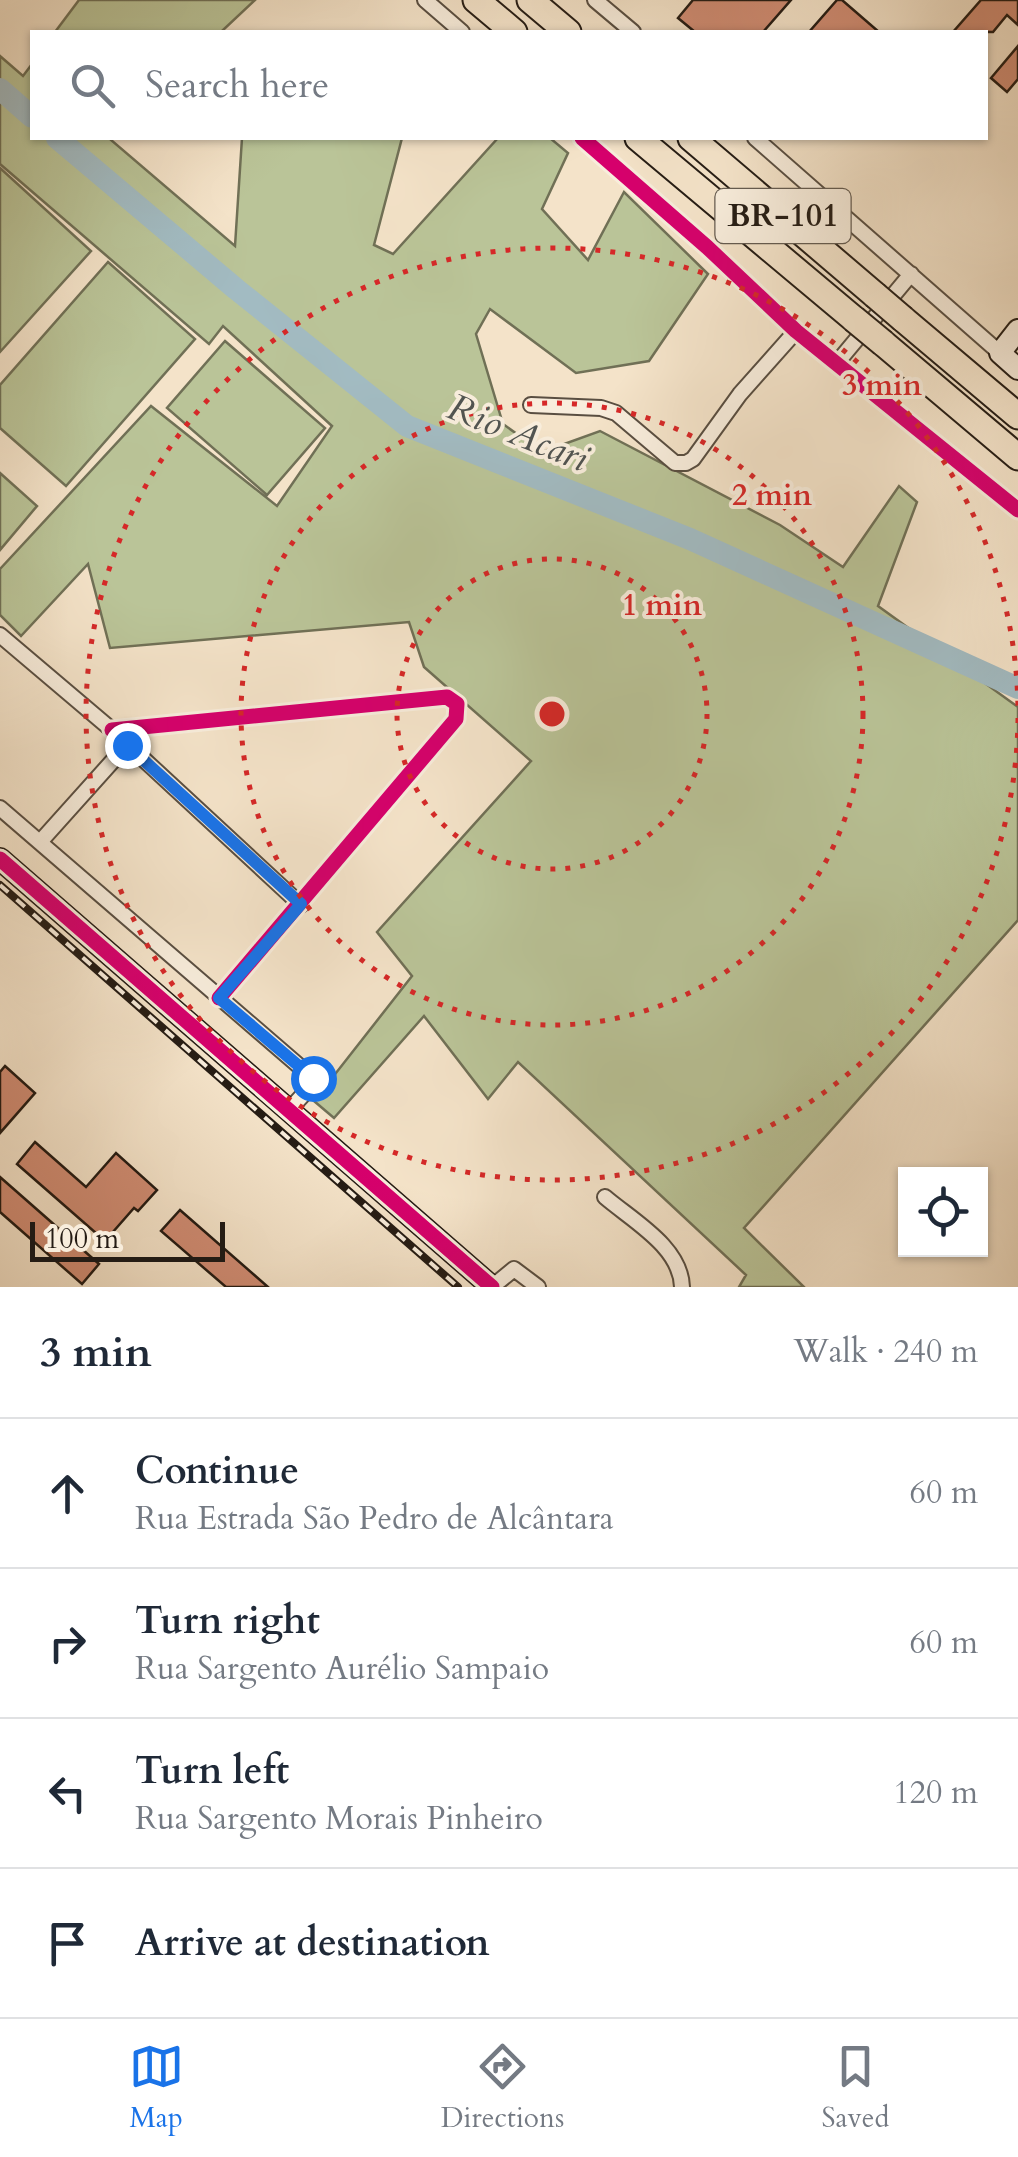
<!DOCTYPE html>
<html lang="en">
<head>
<meta charset="utf-8">
<style>
  :root { --surface:#fff; --page:#f6f6f7; --text:#1f2937; --muted:#747a83; --line:#e0e1e3; --accent:#1a73e8 }
  body { margin:0; font-family:Cardo,serif; background:var(--page); color:var(--text) }
  .controls { position:absolute; right:30px; bottom:30px; display:grid; overflow:hidden; border-radius:0px; box-shadow:0 2px 8px #0004 }
  .controls button { width:90px; height:90px; display:grid; place-items:center; padding:0; border:0; border-bottom:2px solid var(--line); background:var(--surface); color:var(--text); font:50px sans-serif }
  .scale { position:absolute; left:30px; bottom:25px; width:195px; box-sizing:border-box; padding-left:10px; border:5px solid #251c14; border-top:0; font-size:28px; line-height:35px; white-space:nowrap; color:#251c14; -webkit-text-stroke:8px #f8eddc; paint-order:stroke }
  .stop { position:absolute; width:30px; height:30px; margin:-22px; border:8px solid #1a73e8; border-radius:50%; background:#fff }
  .stop.end { background:#1a73e8; border-color:#fff; box-shadow:0 2px 10px #0008 }
  .list { margin:0; padding:0; list-style:none }
  h2 { display:flex; justify-content:space-between; align-items:center; height:130px; margin:0; padding:0 40px; font-size:42px }
  h2 small { font-size:32px; font-weight:400; color:var(--muted) }
  .list li { display:grid; grid-template-columns:65px 1fr auto; gap:30px; align-items:center; box-sizing:border-box; height:150px; padding:0 40px; border-top:2px solid var(--line) }
  .list b { display:block; font-size:38px; white-space:nowrap }
  .list p { margin:0; font-size:32px; white-space:nowrap; color:var(--muted) }
  .list em { font-size:32px; font-style:normal; color:var(--muted) }
  .icon { flex:none; width:55px; height:55px; fill:none; stroke:currentColor; stroke-width:2; stroke-linecap:round; stroke-linejoin:round }
  .map { position:relative; flex:none; width:1018px; height:1287px; overflow:hidden }
  .search { position:absolute; background:var(--surface); box-shadow:0 2px 8px #0004; left:30px; right:30px; top:30px; height:110px; display:flex; align-items:center; gap:25px; box-sizing:border-box; padding:0 35px; border-radius:0px; color:var(--muted); font-size:38px }
  .sheet { height:730px; background:var(--surface) }
  nav { display:flex; justify-content:space-around; align-items:center; box-sizing:border-box; height:140px; border-top:2px solid var(--line); background:var(--surface); font-size:28px; color:var(--muted) }
  nav a { display:grid; justify-items:center; gap:5px }
  nav .on { color:var(--accent) }
  .map>svg:first-child { display:block }
</style>
</head>
<body>
<div class="map">
<svg width="1018" height="1287" viewBox="0 0 1018 1287">
  <rect width="100%" height="100%" fill="#f4e3c9"/>
  <filter id="stains"><feTurbulence type="fractalNoise" baseFrequency=".002" numOctaves="4"/><feColorMatrix values="0 0 0 0 .2 0 0 0 0 .09 0 0 0 0 .02 0 0 0 .5 -.17"/></filter>
  <radialGradient id="worn" r=".72"><stop offset=".6" stop-color="#630" stop-opacity="0"/><stop offset="1" stop-color="#630" stop-opacity=".3"/></radialGradient>
  <path fill="#bac498" stroke="#707056" stroke-width="2.5" d="M 79,0 L 255,0 L 221,32 L 55,32 Z
    M 0,56 L 23,76 L 32,64 L 32,138 L 112,138 L 111,140 L 235,246 L 242,138 L 402,138 L 374,245 L 393,254 L 498,138 L 550,138 L 568,153 L 542,209 L 588,260 L 624,192 L 708,274 L 649,361 L 576,373 L 490,309 L 476,334 L 503,424 L 542,452 L 600,431 L 780,525 L 843,567 L 899,486 L 917,502 L 878,606 L 1018,707 L 1018,920 L 744,1228 L 804,1287 L 739,1287 L 746,1275 L 518,1062 L 488,1099 L 424,1016 L 334,1118 L 314,1101 L 412,976 L 377,932 L 531,761 L 424,667 L 409,622 L 110,648 L 88,564 L 21,636 L 0,615 L 0,569 L 151,406 L 277,506 L 332,426 L 223,326 L 209,344 L 0,164 Z
    M 0,168 L 91,251 L 0,352 Z
    M 108,262 L 195,339 L 66,486 L 0,428 L 0,385 Z
    M 225,341 L 325,428 L 267,495 L 167,408 Z
    M 0,473 L 37,506 L 0,550 Z"/>
  <g fill="none" stroke-linecap="round" stroke-linejoin="round">
    <path stroke="#a2bbc2" stroke-width="22" d="M 0,89 L 32,117
      M 57,138 L 236,289 L 407,426 L 690,539 L 1018,688"/>
  </g>
  <path fill="#cf8c73" stroke="#251c14" stroke-width="2.5" d="M 693,0 L 791,0 L 763,32 L 695,32 L 678,18 Z
    M 837,0 L 842,0 L 879,32 L 809,32 Z
    M 981,0 L 1018,0 L 1018,25 L 1007,15 L 993,32 L 953,32 Z
    M 1018,46 L 1018,79 L 1007,92 L 991,78 Z
    M 5,1066 L 35,1093 L 0,1133 L 0,1072 Z
    M 35,1142 L 86,1187 L 116,1153 L 157,1190 L 138,1211 L 134,1208 L 105,1241 L 17,1164 Z
    M 0,1177 L 99,1264 L 82,1284 L 0,1212 Z
    M 180,1210 L 268,1287 L 226,1287 L 161,1231 Z"/>
  <g fill="none" stroke-linecap="round" stroke-linejoin="round">
    <g stroke="#594e41" stroke-width="18">
      <path id="street" d="M 425,0 L 462,32
        M 595,0 L 633,32
        M 582,138 L 707,247 L 796,331 L 1018,510
        M 755,138 L 1000,353
        M 836,364 L 911,274
        M 531,405 L 601,408 L 616,413 L 675,463 L 686,463 L 693,459 L 740,394 L 796,331
        M 0,635 L 112,730 L 301,905
        M 112,730 L 447,697 L 457,704 L 456,719 L 219,998
        M 0,808 L 313,1078 L 313,1084 L 290,1109
        M 40,842 L 127,745
        M 605,1197 C 633,1221 681,1247 682,1287
        M 492,1287 L 514,1269 L 538,1287"/>
    </g>
    <g stroke="#251c14" stroke-width="24">
      <path id="secondary" d="M 1018,330 L 1000,353 L 1018,369
        M 0,859 L 492,1287"/>
    </g>
    <g stroke="#251c14" stroke-width="29">
      <path id="highway" d="M 476,0 L 514,32
        M 530,0 L 568,32
        M 638,138 L 854,319
        M 691,138 L 875,295
        M 903,319 L 1018,416
        M 883,343 L 1018,457"/>
    </g>
    <use href="#street" stroke="#f8eddc" stroke-width="14"/>
    <use href="#secondary" stroke="#f8eddc" stroke-width="20"/>
    <use href="#highway" stroke="#f4e3c9" stroke-width="25"/>
    <g stroke="#251c14" stroke-width="8">
      <path id="rail" d="M 0,885 L 458,1287"/>
    </g>
    <use href="#rail" stroke="#f8eddc" stroke-width="4" stroke-dasharray="11" stroke-linecap="butt"/>
    <g stroke="#251c14" stroke-width="29" stroke-linecap="butt">
      <path id="highway-bridge" d="M 875,295 L 903,319
        M 854,319 L 883,343"/>
    </g>
    <use href="#highway-bridge" stroke="#f4e3c9" stroke-width="25"/>
    <g stroke="#f8eddc" stroke-width="21">
      <path id="cycleway" d="M 582,138 L 707,247 L 796,331 L 1018,510
        M 112,730 L 447,697 L 457,704 L 456,719 L 219,998
        M 0,859 L 492,1287"/>
    </g>
    <use href="#cycleway" stroke="#d6006c" stroke-width="15"/>
  </g>
  <g fill="none" stroke-linecap="round" stroke-linejoin="round">
    <path stroke="#1a73e8" stroke-width="12" d="M 127,745 L 301,904 L 219,998 L 313,1078"/>
  </g>
  <g fill="none" stroke="#d62828" stroke-width="5" stroke-dasharray="5 10">
    <circle cx="552" cy="714" r="155"/>
    <circle cx="552" cy="714" r="311"/>
    <path d="M1018 718A466 466 0 1 1 1018 710"/>
  </g>
  <g text-anchor="middle" dominant-baseline="central" stroke-width="8" stroke-linejoin="round" paint-order="stroke">
    <rect fill="#f8eddc" stroke="#645b50" stroke-width="2.5" x="715.5" y="189" width="135" height="54" rx="8"/>
    <g font-size="32" font-weight="bold" fill="#251c14">
      <text x="783" y="216">BR-101</text>
    </g>
    <g font-size="38" font-style="italic" fill="#515451" stroke="#f8eddc">
      <text transform="translate(518 433) rotate(22)">Rio Acari</text>
    </g>
  </g>
  <circle cx="552" cy="714" r="15" fill="#d62828" stroke="#f8eddc" stroke-width="5"/>
  <g font-size="30" text-anchor="middle" font-weight="bold" fill="#d62828" stroke="#f8eddc" stroke-width="8" stroke-linejoin="round" paint-order="stroke">
    <text x="882" y="395">3 min</text>
    <text x="772" y="505">2 min</text>
    <text x="662" y="615">1 min</text>
  </g>
  <rect width="100%" height="100%" filter="url(#stains)"/>
  <rect width="100%" height="100%" fill="url(#worn)"/>
</svg>
<div class="controls">
<button><svg class="icon" aria-label="locate" viewBox="0 0 24 24"><circle cx="12" cy="12" r="6"/><path d="M12 2v4M12 18v4M2 12h4M18 12h4"/></svg></button>
</div>
<div class="scale">100 m</div>
<div class="stop" style="left:313px;top:1078px"></div>
<div class="stop end" style="left:127px;top:745px"></div>
<div class="search"><svg class="icon" aria-label="search" viewBox="0 0 24 24"><circle cx="10" cy="10" r="6"/><path d="M15 15l6 6"/></svg>Search here</div>
</div>
<section class="sheet">
<h2>3 min<small>Walk · 240 m</small></h2>
<ul class="list">
<li><svg class="icon" aria-label="ahead" viewBox="0 0 24 24"><path d="M12 20V5M6 11l6-6 6 6"/></svg><div><b>Continue</b><p>Rua Estrada São Pedro de Alcântara</p></div><em>60 m</em></li>
<li><svg class="icon" aria-label="right" viewBox="0 0 24 24"><path d="M7 20v-9h11M14 6l5 5-5 5"/></svg><div><b>Turn right</b><p>Rua Sargento Aurélio Sampaio</p></div><em>60 m</em></li>
<li><svg class="icon" aria-label="left" viewBox="0 0 24 24"><path d="M17 20v-9H6M10 6l-5 5 5 5"/></svg><div><b>Turn left</b><p>Rua Sargento Morais Pinheiro</p></div><em>120 m</em></li>
<li><svg class="icon" aria-label="arrive" viewBox="0 0 24 24"><path d="M6 21V4h12l-3 4 3 4H6"/></svg><div><b>Arrive at destination</b></div></li>
</ul>
</section>
<nav>
<a class="on"><svg class="icon" aria-label="map" viewBox="0 0 24 24"><path d="M3 6l6-2 6 2 6-2v14l-6 2-6-2-6 2zM9 4v14M15 6v14"/></svg>Map</a>
<a><svg class="icon" aria-label="directions" viewBox="0 0 24 24"><path d="M12 3l9 9-9 9-9-9zM9 14v-3h6M13 9l2 2-2 2"/></svg>Directions</a>
<a><svg class="icon" aria-label="saved" viewBox="0 0 24 24"><path d="M7 4h10v16l-5-4-5 4z"/></svg>Saved</a>
</nav>
</body>
</html>
